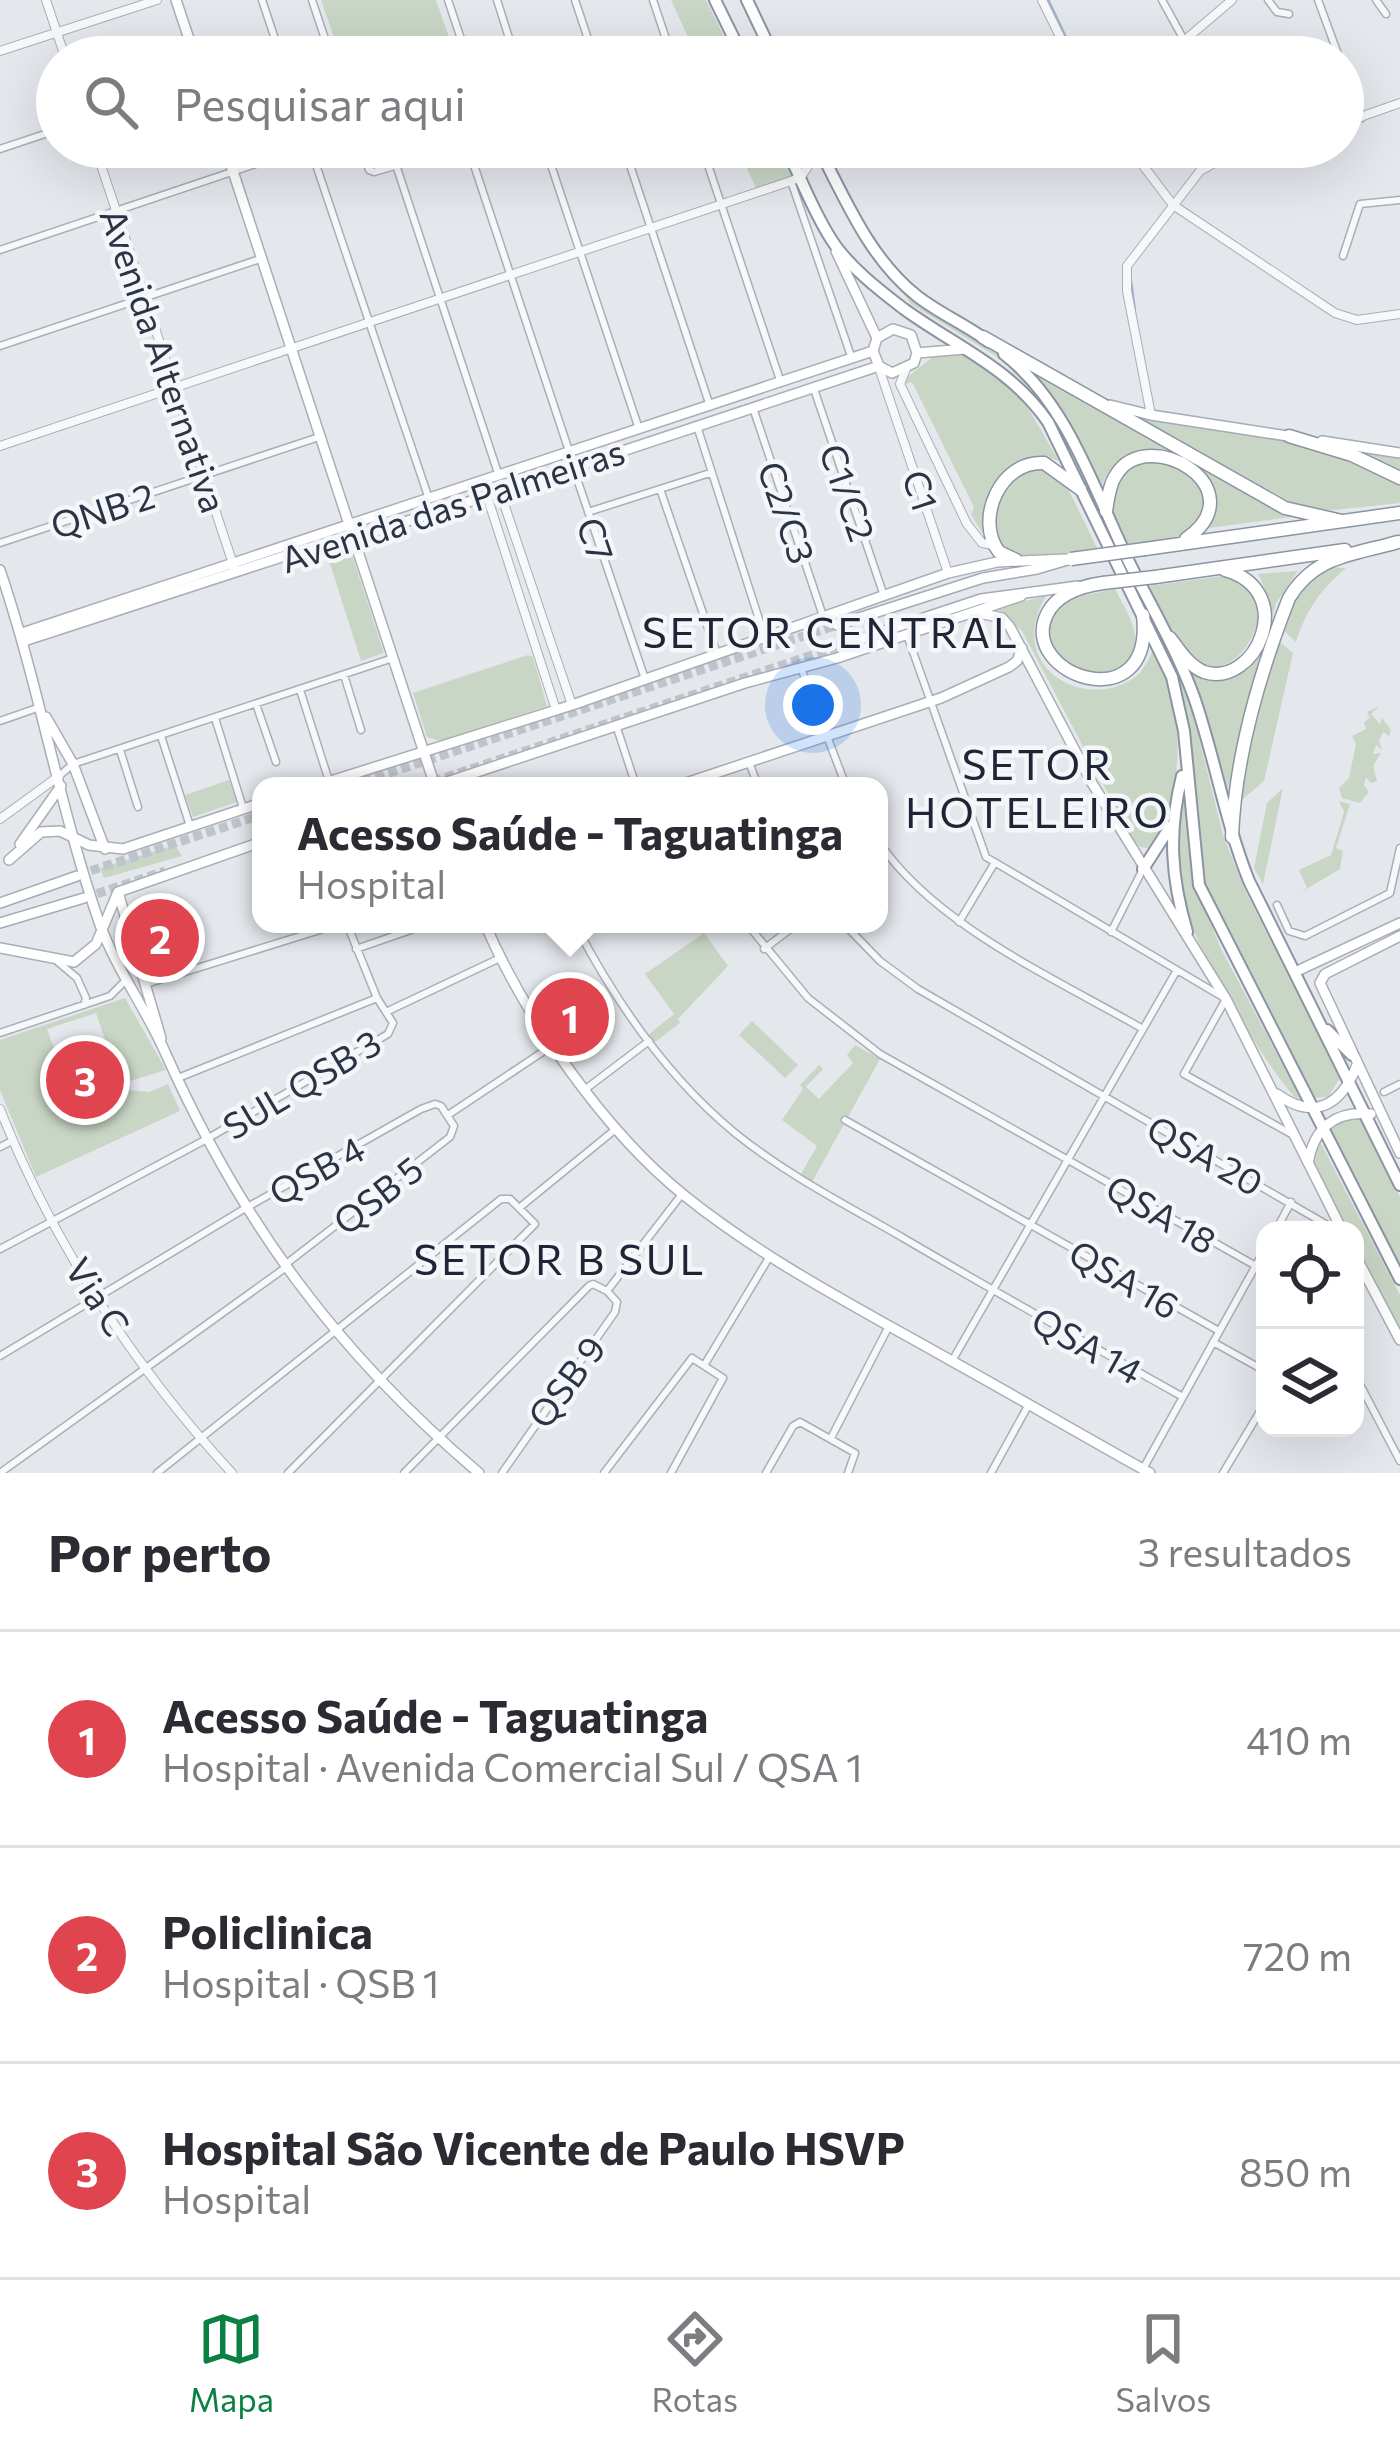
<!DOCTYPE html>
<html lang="pt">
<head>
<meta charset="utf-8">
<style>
  :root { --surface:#fff; --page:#f2f2f3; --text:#2b2b33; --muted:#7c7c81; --line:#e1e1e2; --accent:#0b8043 }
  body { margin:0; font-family:Commissioner,sans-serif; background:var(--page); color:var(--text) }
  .controls { position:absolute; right:36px; bottom:36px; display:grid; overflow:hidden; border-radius:24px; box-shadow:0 12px 48px #0002 }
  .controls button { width:108px; height:108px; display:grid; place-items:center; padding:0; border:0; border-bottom:3px solid var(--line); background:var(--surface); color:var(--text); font:60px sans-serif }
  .you { position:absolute; left:813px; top:705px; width:42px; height:42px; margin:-30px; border:9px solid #fff; border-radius:50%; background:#1a73e8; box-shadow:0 0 0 18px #1a73e833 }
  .badge { display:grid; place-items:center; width:78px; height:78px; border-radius:50%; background:var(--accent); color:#fff; font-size:39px; font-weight:700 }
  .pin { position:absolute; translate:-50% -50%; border:6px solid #fff; box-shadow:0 3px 12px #0006 }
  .popup { position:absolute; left:252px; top:777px; width:636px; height:156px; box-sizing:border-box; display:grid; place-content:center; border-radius:24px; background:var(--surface); filter:drop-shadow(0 3px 9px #0005); font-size:39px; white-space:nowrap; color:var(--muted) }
  .popup b { font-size:45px; color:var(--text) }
  .popup::after { content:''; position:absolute; left:50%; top:100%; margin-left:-24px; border:24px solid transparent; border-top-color:var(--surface) }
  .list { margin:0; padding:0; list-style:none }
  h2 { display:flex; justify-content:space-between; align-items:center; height:156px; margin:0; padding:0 48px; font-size:51px }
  h2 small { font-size:39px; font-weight:400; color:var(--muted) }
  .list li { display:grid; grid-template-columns:78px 1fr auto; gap:36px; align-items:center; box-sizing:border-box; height:216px; padding:0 48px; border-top:3px solid var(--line) }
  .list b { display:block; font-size:45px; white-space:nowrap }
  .list p { margin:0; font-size:39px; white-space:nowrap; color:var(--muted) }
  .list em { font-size:39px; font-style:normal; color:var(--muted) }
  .icon { flex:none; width:66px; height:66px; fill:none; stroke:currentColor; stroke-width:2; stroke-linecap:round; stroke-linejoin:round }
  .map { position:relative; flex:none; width:1400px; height:1473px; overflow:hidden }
  .search { position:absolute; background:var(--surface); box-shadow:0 12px 48px #0002; left:36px; right:36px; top:36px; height:132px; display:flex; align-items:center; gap:30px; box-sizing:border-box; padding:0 42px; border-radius:66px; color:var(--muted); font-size:45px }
  .sheet { height:804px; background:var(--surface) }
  nav { display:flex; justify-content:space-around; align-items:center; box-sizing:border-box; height:168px; border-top:3px solid var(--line); background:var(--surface); font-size:33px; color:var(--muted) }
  nav a { display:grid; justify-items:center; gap:6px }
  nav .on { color:var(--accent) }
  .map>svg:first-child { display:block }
</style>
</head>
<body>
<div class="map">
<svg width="1400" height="1473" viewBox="0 0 1400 1473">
  <rect width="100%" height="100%" fill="#e4e7ec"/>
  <path fill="#c9d6c5" d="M 321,0 L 436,0 L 456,57 L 341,57 Z
    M 671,0 L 706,0 L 734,57 L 697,57 Z
    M 737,147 L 779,147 L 793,177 L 756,188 Z
    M 900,289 L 1004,355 L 1039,392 L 1066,440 L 1188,694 L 1223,835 L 1244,888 L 1340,1078 L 1328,1097 L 1312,1098 L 1200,882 L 1182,697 L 1062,442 L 1035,395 L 1002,360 L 911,304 Z
    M 967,352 L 1018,391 L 1059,461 C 1012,443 975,490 984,535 L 971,515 L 974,507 L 912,382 L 906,384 L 905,379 L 934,356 Z
    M 1006,353 L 1297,516 L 1209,528 C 1239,443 1113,420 1100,494 L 1053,399 L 1036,376 Z
    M 1118,410 L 1400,457 L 1400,503 L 1315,512 L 1301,508 L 1173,436 Z
    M 1144,460 C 1177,464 1190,467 1205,498 C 1193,544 1170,538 1128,544 L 1110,505 L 1121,471 Z
    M 1037,466 L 1064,480 L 1097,548 C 1075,551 1042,561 1020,557 C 989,551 986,507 1004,486 C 1011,477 1027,472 1037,466 Z
    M 347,540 L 384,653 L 361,661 L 325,548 Z
    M 1330,567 L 1346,568 C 1321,589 1306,610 1296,642 L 1282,629 C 1294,600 1301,581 1330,567 Z
    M 1298,571 L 1276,603 L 1225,798 L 1185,669 L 1207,677 L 1248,662 C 1265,626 1278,613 1258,574 Z
    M 1230,575 L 1247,583 L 1262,612 C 1252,641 1239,671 1203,667 L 1183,651 L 1149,586 Z
    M 1115,589 C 1122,603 1133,620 1135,635 C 1140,665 1106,682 1081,672 C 1072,669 1063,662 1055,657 L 1046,624 L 1063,600 Z
    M 1046,596 C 1003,668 1088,715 1138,675 C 1144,669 1149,658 1153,651 C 1162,669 1170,685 1174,704 C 1182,739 1178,826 1148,848 L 1140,847 L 1131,837 L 1022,631 L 996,608 Z
    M 1277,640 L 1293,653 L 1264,781 L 1237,804 L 1243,763 Z
    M 528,655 L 533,657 L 547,706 L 441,741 L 427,737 L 413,693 Z
    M 1380,706 L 1371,714 L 1380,724 L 1382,718 L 1391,730 L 1389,736 L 1383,732 L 1379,741 L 1382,750 L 1376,745 L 1373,754 L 1381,753 L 1373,766 L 1377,781 L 1371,783 L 1366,777 L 1364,785 L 1369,792 L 1360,803 L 1342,798 L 1339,788 L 1349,778 L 1356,744 L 1352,736 L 1366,729 L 1364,722 L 1370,718 L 1367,712 Z
    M 229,780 L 237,802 L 193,817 L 185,795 Z
    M 1283,788 L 1263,884 L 1254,868 L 1267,803 Z
    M 1183,793 L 1195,886 L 1222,951 L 1304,1104 C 1277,1091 1192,938 1183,905 C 1172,867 1176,830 1183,793 Z
    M 1339,801 L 1350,804 L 1336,848 L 1343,851 L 1340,869 L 1293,897 L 1307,888 L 1299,870 L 1331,855 L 1344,812 Z
    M 175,845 L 182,856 L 104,878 L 100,868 Z
    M 704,933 L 728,966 L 678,1019 L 680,1023 L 654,1043 L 648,1035 L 674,1014 L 645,974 Z
    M 125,998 L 166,1070 L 120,1084 L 96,1013 L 47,1029 L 77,1111 L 130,1090 L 149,1092 L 168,1084 L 180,1111 L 36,1177 L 0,1090 L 0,1040 Z
    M 752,1021 L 798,1065 L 785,1078 L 739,1035 Z
    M 855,1045 L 880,1059 L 812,1182 L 800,1176 L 817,1146 L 782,1120 L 803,1089 L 800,1085 L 819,1065 L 823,1069 L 806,1087 L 819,1099 L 853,1063 L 847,1055 Z
    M 1345,1116 L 1361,1118 L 1400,1197 L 1400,1265 L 1328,1127 Z
    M 1318,1138 L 1400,1295 L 1400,1332 L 1355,1246 L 1355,1230 L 1347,1230 L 1310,1161 Z"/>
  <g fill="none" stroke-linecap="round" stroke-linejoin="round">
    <path stroke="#9fb4cc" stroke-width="3" d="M 1048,0 L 1075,57
      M 1131,282 L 1135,314"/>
    <path stroke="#bfc3cb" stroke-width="9" stroke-dasharray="9 4.5" stroke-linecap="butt" d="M 350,786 L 837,625
      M 420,786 L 845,644
      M 78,875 L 261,815
      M 84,898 L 165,871"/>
    <g stroke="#a9aeb7" stroke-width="9">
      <path id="minor" d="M 262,0 L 281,57
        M 312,0 L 331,57
        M 448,0 L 467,57
        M 497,0 L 515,57
        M 575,0 L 594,57
        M 653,0 L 672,57
        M 1162,0 L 1184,40
        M 1268,0 L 1277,12 L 1289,14
        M 1318,0 L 1339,57
        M 1376,0 L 1386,14
        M 1343,67 L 1362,118
        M 310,147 L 429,499
        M 362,147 L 369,170 L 374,172 L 459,147
        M 468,147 L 569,451
        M 545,147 L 639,429
        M 624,147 L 710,406
        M 702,147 L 781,383
        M 0,149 L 57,130
        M 396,165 L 499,476
        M 791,181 L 852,359
        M 0,250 L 306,147
        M 1343,256 L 1360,204 L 1400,200
        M 0,346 L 263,258
        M 814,389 L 884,596
        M 753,408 L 823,616
        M 697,426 L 765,638
        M 573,467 L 645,679
        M 660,489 L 717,654
        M 588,512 L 710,473
        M 0,543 L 319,437
        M 907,635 L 986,857 L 1226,999 L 1184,1074 L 1293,1135
        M 801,668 L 846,786
        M 344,675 L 361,730
        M 300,690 L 329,781
        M 256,704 L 276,762
        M 215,718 L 243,808
        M 0,721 L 40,707
        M 616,725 L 636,786
        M 161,736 L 190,826
        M 120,750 L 138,807
        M 749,762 L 758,786
        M 59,776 L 73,764 L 393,658
        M 879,842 C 934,925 1058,980 1143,1029
        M 1277,905 L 1289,931 L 1305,936 L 1390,893 L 1400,848
        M 959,922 L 994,864
        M 575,924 C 615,1001 667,1077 735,1133 C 787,1175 848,1206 905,1239 C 997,1293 1090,1345 1183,1397
        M 747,924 L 808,998 L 880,1054 L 1256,1266
        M 844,924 L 880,961 L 918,989 L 1336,1230
        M 1111,932 L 1143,869
        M 356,949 L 428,924
        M 764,949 L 797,924
        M 58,962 L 77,978 L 86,998 L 84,1005
        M 146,984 L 339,924
        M 388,1011 L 500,958
        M 0,1033 L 110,996 L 124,982
        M 178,1078 L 377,998
        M 587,1088 L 649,1041
        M 1384,1092 L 1400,1084
        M 448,1115 L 553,1045
        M 845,1120 L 1219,1331
        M 0,1147 L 12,1141
        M 519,1208 L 617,1128
        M 1276,1230 L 1291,1202
        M 0,1249 L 205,1140 L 388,1034 L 393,1023 L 377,998 L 347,924
        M 607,1291 L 682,1194
        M 1213,1342 L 1265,1371
        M 0,1356 L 244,1209 L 421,1109 L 435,1104 L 441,1106 L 454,1126 L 450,1137 L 286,1264
        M 952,1361 L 1177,970
        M 705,1364 L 770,1256
        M 1355,1375 L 1400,1461
        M 831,1438 L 889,1326
        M 1143,1469 L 1265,1249
        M 0,1473 L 285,1268
        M 157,1473 L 501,1199 L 510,1199 L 535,1224 L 288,1473
        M 404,1473 L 589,1286 L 593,1284 L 607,1291
        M 502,1473 L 615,1312 L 617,1302 L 607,1291
        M 604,1473 L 692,1358 L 723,1378 L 671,1473
        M 766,1473 L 793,1426 L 800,1422 L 855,1453 L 848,1473
        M 991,1473 L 1029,1404
        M 1223,1473 L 1265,1403"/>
    </g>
    <g stroke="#a9aeb7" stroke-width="10">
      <path id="tertiary" d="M 46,0 L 65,57
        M 1042,0 L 1070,57
        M 0,51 L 157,0
        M 1165,57 L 1232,0
        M 1343,123 L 1400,103
        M 95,147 L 234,567
        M 1129,147 L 1173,205 L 1335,313 L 1357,320 L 1400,314
        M 879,368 L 948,573
        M 906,369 L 900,384 L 967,524 L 982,543 L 993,545
        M 1151,415 L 1127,291 L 1127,266 L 1200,171 L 1243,147
        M 0,446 L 791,181 L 801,177 L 819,149
        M 500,492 L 572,705
        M 487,496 L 556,710
        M 0,819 L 59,776
        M 0,1109 C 52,1242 135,1368 232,1473"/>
    </g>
    <g stroke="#a9aeb7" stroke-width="12">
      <path id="secondary" d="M 176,0 L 195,57
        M 225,147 L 435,786
        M 836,251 L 877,338 L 873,351 L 879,366 L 892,373 L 914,363 L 917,353 L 911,335 L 893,329 L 877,338
        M 917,353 L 965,349
        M 0,570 C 39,685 59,806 99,922 C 116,969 145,1007 165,1052 C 241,1222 337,1353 479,1473
        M 975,612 L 1002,618 L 1010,627 L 1092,783 L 1226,999 L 1342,1230
        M 22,633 L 873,351
        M 24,641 L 340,538 L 379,530 L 487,496 L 879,366
        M 46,717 L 73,764 L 105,849
        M 315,786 L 572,705 L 948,573 L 997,562 L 1065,559
        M 435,786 L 745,683 L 837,658 L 1021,596
        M 677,786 L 941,698 L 1009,667 L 1017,661 L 1022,648
        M 20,844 L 61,786
        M 9,860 L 41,832 L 60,831 L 89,845 L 123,849 L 261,803
        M 118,892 L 161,1038
        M 118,892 L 261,842
        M 485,924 C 525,1017 605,1132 685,1196 C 766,1261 860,1309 950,1360 C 1017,1397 1083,1436 1150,1473
        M 1400,936 L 1325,974 L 1320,983 L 1400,1153
        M 0,948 L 74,962 L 96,944 L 118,892
        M 1295,972 L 1400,923
        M 1277,1094 C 1314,1121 1341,1106 1357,1065
        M 1308,1163 C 1314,1128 1335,1110 1371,1114
        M 1355,1255 L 1400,1340"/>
    </g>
    <g stroke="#a3abb8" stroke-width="12">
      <path id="primary" d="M 1110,405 L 1151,415 L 1294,437
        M 1322,441 L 1400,453
        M 837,625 L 983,578 L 1037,569 L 1071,559
        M 845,644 L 981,599 L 1078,586
        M 0,903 L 77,876
        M 0,923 L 84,898"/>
    </g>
    <g stroke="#8b94a3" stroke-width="14">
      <path id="trunk" d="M 715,0 L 743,57
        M 747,0 L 774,57
        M 786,147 C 800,177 813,211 831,239 C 847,265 879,290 904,309 C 955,346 1011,368 1048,422 L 1172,677 L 1184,731 L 1199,885 L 1400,1279
        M 818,147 C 846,200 869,258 917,296 C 940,314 967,325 989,342
        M 1004,354 C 1069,404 1095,493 1130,564 C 1152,608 1177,650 1194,697 C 1215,758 1225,821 1249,881 L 1400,1185
        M 1182,776 C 1168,832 1171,877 1187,932
        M 1143,869 L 1170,827
        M 1327,1030 L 1352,1055"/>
    </g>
    <g stroke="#8b94a3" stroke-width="15">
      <path id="motorway" d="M 983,337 L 1285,508 L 1342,521
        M 1289,436 L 1352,455 L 1400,478
        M 1106,511 C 1108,499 1109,485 1116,475 C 1148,423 1258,489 1186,539
        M 1145,549 L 1400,513
        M 1016,560 L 999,552 C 974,519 1001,460 1044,463 L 1080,489
        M 1155,577 L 1345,550
        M 1103,583 C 1082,586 1057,594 1047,614 C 1017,675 1155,723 1143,615
        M 1170,638 C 1179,650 1189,666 1204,672 C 1255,689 1300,591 1225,570
        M 1232,837 C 1235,757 1260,672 1289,598 C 1315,555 1353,555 1398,542"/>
    </g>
    <use href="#minor" stroke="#f7f8fa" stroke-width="6"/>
    <use href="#tertiary" stroke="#f7f8fa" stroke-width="8"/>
    <use href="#secondary" stroke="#fff" stroke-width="9"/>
    <use href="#primary" stroke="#fff" stroke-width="9"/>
    <use href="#trunk" stroke="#fff" stroke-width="10"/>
    <use href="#motorway" stroke="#fff" stroke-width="12"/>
    <g stroke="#8b94a3" stroke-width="15" stroke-linecap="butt">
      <path id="motorway-bridge" d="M 1071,559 L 1145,549
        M 1103,583 L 1155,577"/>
    </g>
    <use href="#motorway-bridge" stroke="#fff" stroke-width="12"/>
  </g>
  <g text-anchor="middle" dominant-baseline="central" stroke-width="9" stroke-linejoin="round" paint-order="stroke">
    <g font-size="36" fill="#2b3445" stroke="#f4f6f9">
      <text transform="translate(165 360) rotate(71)">Avenida Alternativa</text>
      <text transform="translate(922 490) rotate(72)">C1</text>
      <text transform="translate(849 492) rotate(71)">C1/C2</text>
      <text transform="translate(452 504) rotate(-18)">Avenida das Palmeiras</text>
      <text transform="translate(102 509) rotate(-18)">QNB 2</text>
      <text transform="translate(788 512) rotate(71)">C2/C3</text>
      <text transform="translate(597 539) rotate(71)">C7</text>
      <text transform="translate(301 1083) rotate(-31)">SUL QSB 3</text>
      <text transform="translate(1206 1154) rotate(29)">QSA 20</text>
      <text transform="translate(316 1169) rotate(-29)">QSB 4</text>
      <text transform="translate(377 1194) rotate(-38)">QSB 5</text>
      <text transform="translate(1162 1213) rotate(30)">QSA 18</text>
      <text transform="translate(1125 1278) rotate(30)">QSA 16</text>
      <text transform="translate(99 1296) rotate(57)">Via C</text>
      <text transform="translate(1088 1344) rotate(29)">QSA 14</text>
      <text transform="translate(565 1381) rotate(-54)">QSB 9</text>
    </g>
    <g font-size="42" letter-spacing="3" fill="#1d2536" stroke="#f4f6f9">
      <text x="831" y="631">SETOR CENTRAL</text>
      <text x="1038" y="763">SETOR<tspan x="1038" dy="48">HOTELEIRO</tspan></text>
      <text x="560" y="1258">SETOR B SUL</text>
    </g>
  </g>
</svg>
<div class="controls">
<button><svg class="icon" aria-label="locate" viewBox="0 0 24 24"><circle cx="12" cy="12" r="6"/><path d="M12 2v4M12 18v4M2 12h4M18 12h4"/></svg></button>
<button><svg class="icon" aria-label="layers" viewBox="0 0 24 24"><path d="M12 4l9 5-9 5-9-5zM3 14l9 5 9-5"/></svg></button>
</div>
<div class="you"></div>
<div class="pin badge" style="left:570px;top:1017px;background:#e0444e">1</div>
<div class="popup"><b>Acesso Saúde - Taguatinga</b>Hospital</div>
<div class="pin badge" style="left:160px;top:938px;background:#e0444e">2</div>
<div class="pin badge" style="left:85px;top:1080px;background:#e0444e">3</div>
<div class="search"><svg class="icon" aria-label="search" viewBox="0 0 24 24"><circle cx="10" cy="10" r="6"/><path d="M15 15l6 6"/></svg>Pesquisar aqui</div>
</div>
<section class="sheet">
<h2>Por perto<small>3 resultados</small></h2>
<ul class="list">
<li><span class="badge" style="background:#e0444e">1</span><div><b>Acesso Saúde - Taguatinga</b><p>Hospital · Avenida Comercial Sul / QSA 1</p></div><em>410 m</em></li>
<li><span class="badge" style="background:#e0444e">2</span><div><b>Policlinica</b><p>Hospital · QSB 1</p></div><em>720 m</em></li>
<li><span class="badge" style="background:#e0444e">3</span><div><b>Hospital São Vicente de Paulo HSVP</b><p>Hospital</p></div><em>850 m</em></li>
</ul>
</section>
<nav>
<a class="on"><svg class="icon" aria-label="map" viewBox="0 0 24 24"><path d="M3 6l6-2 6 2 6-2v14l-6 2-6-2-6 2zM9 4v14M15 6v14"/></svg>Mapa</a>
<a><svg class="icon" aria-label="directions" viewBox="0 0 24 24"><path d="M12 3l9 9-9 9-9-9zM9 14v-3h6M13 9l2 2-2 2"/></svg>Rotas</a>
<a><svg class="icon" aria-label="saved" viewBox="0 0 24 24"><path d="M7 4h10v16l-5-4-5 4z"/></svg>Salvos</a>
</nav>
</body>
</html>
